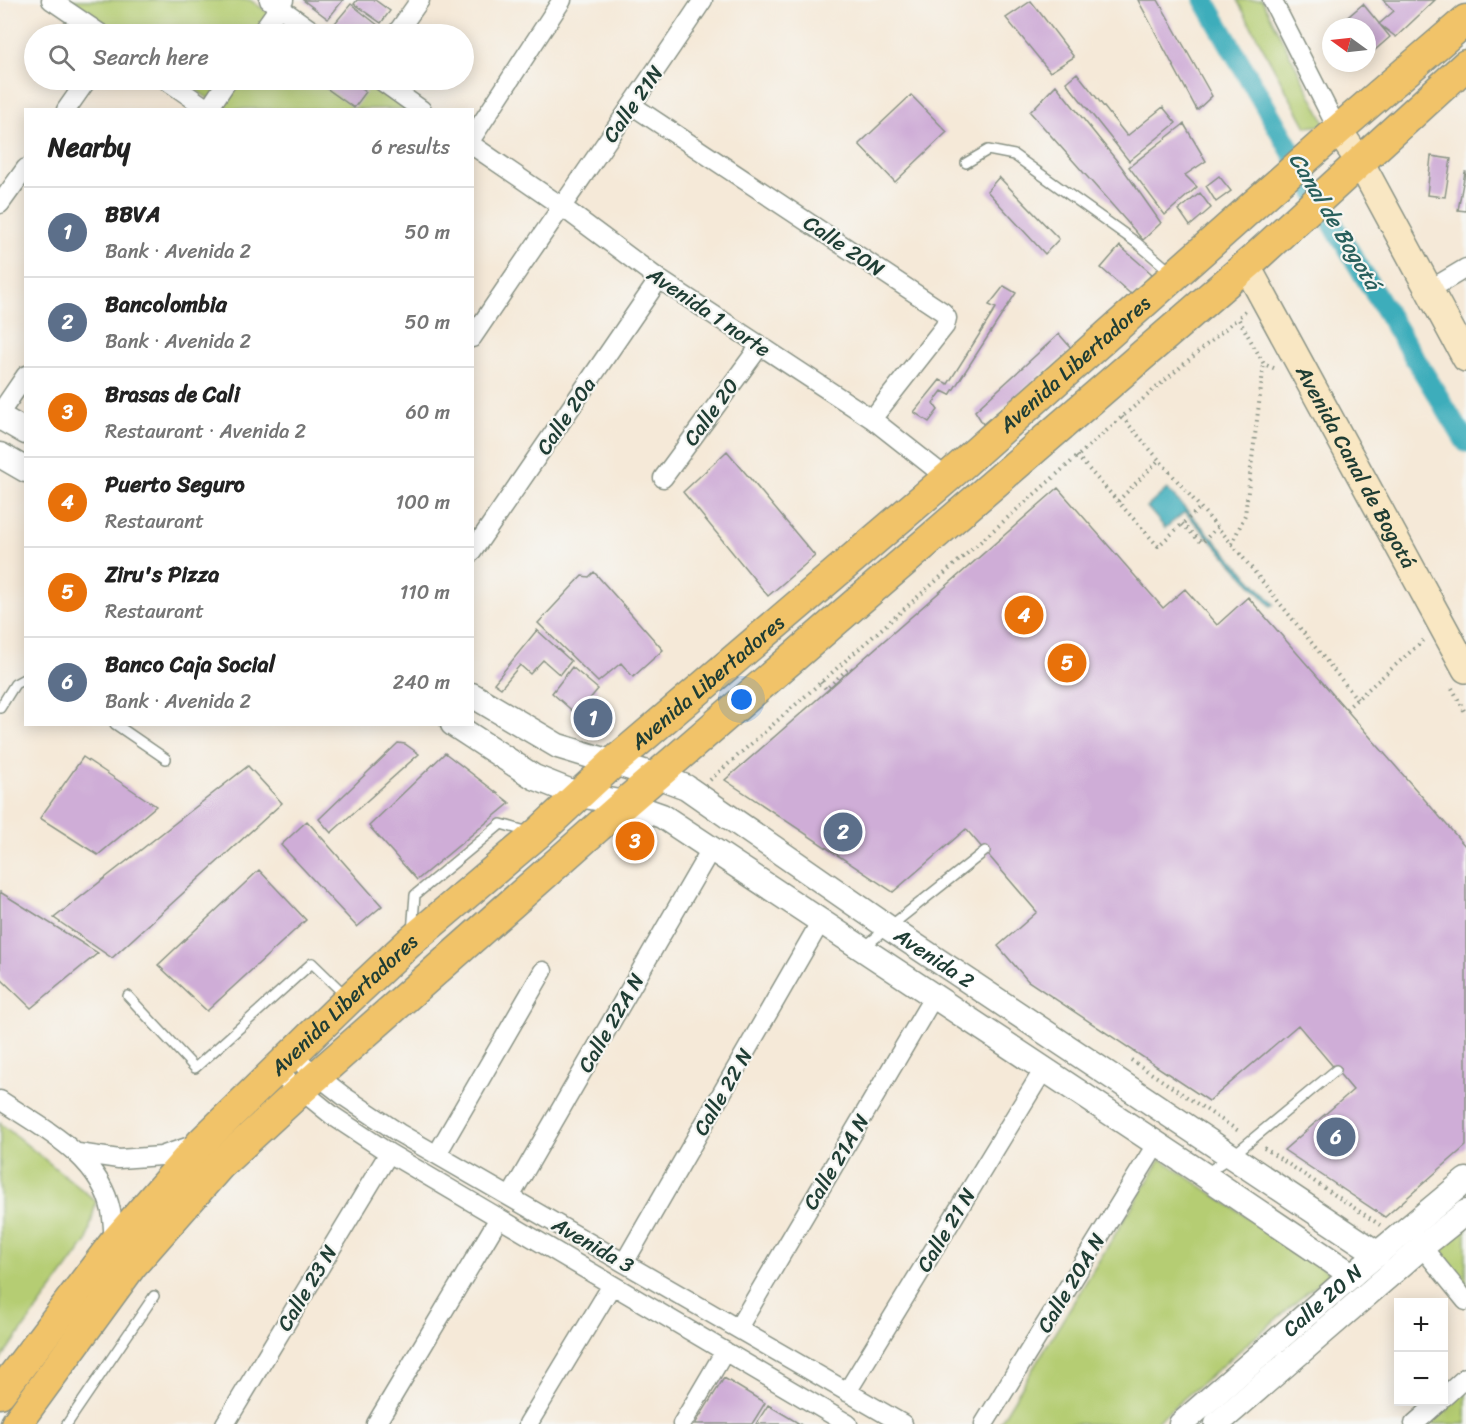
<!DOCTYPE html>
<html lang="en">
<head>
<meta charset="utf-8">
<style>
  :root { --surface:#fff; --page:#f2f2f2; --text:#222; --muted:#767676; --line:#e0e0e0; --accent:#c8321e }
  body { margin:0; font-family:Sriracha,sans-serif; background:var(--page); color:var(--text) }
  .controls { position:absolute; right:18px; bottom:18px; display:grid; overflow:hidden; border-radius:0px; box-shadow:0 3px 15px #0003 }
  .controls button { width:54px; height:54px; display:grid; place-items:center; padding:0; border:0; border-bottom:2px solid var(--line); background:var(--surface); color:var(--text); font:30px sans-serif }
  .compass { position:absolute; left:1322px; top:18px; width:54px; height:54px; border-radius:50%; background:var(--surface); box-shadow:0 3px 15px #0003; rotate:285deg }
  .you { position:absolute; left:742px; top:700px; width:21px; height:21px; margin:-15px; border:4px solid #fff; border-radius:50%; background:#1a73e8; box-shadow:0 0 0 9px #1a73e833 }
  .badge { display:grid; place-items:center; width:39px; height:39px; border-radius:50%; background:var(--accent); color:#fff; font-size:20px; font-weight:700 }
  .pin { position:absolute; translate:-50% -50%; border:3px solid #fff; box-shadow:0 2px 6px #0006 }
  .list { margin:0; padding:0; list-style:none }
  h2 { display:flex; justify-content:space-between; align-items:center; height:78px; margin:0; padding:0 24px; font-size:26px }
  h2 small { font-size:20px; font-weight:400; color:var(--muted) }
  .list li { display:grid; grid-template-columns:39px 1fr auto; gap:18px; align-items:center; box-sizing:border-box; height:90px; padding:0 24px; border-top:2px solid var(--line) }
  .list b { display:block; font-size:22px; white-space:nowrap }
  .list p { margin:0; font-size:20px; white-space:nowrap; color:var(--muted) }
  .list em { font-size:20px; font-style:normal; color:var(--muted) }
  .icon { flex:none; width:33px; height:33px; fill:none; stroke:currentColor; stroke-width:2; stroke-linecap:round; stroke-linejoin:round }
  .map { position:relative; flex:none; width:1466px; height:1424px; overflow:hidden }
  .search { position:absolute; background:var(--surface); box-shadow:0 3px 15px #0003; left:24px; top:24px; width:450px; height:66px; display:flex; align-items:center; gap:15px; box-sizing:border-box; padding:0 21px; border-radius:33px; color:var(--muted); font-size:22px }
  .panel { position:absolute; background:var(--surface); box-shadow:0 3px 15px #0003; left:24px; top:108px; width:450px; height:618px; border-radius:0px }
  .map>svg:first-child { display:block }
</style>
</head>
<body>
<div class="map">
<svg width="1466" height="1424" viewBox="0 0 1466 1424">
  <rect width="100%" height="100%" fill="#f6f6f2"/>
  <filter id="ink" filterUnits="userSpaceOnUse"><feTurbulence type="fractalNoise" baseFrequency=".0167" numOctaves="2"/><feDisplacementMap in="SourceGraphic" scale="12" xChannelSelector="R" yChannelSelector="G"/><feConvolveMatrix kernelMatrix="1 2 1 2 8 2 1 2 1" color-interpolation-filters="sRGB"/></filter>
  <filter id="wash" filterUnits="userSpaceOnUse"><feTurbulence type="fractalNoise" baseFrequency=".008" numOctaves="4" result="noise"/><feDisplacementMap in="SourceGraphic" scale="24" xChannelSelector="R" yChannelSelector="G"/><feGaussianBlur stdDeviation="1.35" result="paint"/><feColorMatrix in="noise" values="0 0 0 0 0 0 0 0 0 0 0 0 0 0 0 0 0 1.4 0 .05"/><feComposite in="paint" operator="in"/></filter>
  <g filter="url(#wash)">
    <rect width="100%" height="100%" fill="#f5e9d8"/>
    <path fill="#b5cd73" stroke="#6a8554" stroke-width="1.5" d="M 68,0 L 250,0 L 300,34 L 117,34 Z
      M 1237,0 L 1262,0 L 1326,125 L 1306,127 Z
      M 181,80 L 364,80 L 408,109 L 224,109 Z
      M 0,1123 L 96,1201 L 87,1241 L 0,1361 Z
      M 1161,1159 L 1330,1273 L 1154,1424 L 999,1424 Z
      M 1466,1217 L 1466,1294 L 1430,1250 Z
      M 1466,1389 L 1466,1424 L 1428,1424 Z"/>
    <path fill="#3eadbb" stroke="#2e7578" stroke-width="1.5" d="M 1167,489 L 1274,604 L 1271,606 L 1185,512 L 1165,528 L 1147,507 Z"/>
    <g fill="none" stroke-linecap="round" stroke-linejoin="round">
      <path stroke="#3eadbb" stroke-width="21" d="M 1204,0 L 1340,236 L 1466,442"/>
    </g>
    <g id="blocks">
      <path fill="#cfadd7" d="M 303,0 L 343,0 L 328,19 Z
        M 357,0 L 375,0 L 390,11 L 381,23 L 354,4 Z
        M 1138,0 L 1158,0 L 1212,96 L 1197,110 Z
        M 1383,0 L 1435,0 L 1396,37 L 1379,24 L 1394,11 Z
        M 1031,1 L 1074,57 L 1050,72 L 1006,18 Z
        M 351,4 L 379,26 L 372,34 L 350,34 L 335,23 Z
        M 1363,4 L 1390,37 L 1367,57 L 1367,27 L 1336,27 Z
        M 1077,73 L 1127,136 L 1163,107 L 1176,123 L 1129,161 L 1066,82 Z
        M 315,80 L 349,80 L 366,92 L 354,108 Z
        M 1056,85 L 1121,166 L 1161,223 L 1143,240 L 1030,112 Z
        M 911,95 L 947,132 L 895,182 L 859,144 Z
        M 1184,124 L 1206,161 L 1185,175 L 1197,187 L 1165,215 L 1129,167 Z
        M 1431,156 L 1451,159 L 1445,197 L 1427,195 Z
        M 1465,172 L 1466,172 L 1466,211 L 1458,210 Z
        M 1219,176 L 1231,191 L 1216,202 L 1206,186 Z
        M 999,177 L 1059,239 L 1045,254 L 987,191 Z
        M 1200,193 L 1211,208 L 1190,226 L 1179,210 Z
        M 1120,246 L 1152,274 L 1133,296 L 1101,268 Z
        M 1004,286 L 1016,293 L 950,395 L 942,391 L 933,403 L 938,410 L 929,422 L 914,412 L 940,380 L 948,384 L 996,308 L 989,305 Z
        M 1059,334 L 1072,349 L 983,424 L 975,411 Z
        M 727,451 L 815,556 L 768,596 L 683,492 Z
        M 1058,488 L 1163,608 L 1185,589 L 1217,625 L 1248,597 L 1466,847 L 1466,1146 L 1385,1217 L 1284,1150 L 1353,1090 L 1298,1025 L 1209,1101 L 1028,981 L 998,946 L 1037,912 L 966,829 L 893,892 L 725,780 Z
        M 594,572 L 663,650 L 633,677 L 621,663 L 598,682 L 538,623 L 582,576 L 589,577 Z
        M 537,630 L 571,661 L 560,675 L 543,660 L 530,674 L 520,665 L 501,688 L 494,683 Z
        M 572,667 L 598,689 L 588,701 L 603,718 L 593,729 L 552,693 Z
        M 398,743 L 405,744 L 419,754 L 331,833 L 319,819 Z
        M 445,753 L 510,803 L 417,880 L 369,826 Z
        M 83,757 L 156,806 L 98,855 L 40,818 Z
        M 248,766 L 282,803 L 112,958 L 54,918 Z
        M 307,821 L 382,906 L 357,927 L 281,845 Z
        M 259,870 L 306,920 L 207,1011 L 158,965 Z
        M 0,892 L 98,953 L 31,1008 L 0,978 Z
        M 724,1378 L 765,1403 L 752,1424 L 695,1424 Z
        M 768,1405 L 800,1424 L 756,1424 Z"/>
    </g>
  </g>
  <g filter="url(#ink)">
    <use href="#blocks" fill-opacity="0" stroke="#8a9386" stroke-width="1.5"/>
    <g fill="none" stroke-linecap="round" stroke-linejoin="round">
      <g stroke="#8a9386" stroke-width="12">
        <path id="service" d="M 966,163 L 988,150 L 1014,155 L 1137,243 L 1171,272
          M 0,708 L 15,684 L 26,678
          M 115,724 L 166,759
          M 412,932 L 415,895 L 501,824 L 529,832
          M 864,947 L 985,851
          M 128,996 L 195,1068 L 312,963 L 346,996
          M 1206,1173 L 1232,1156 L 1336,1070
          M 67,1424 L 154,1296"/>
      </g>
      <g stroke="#8a9386" stroke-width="21">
        <path id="minor" d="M 51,0 L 101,34
          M 269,0 L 317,34
          M 1272,0 L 1338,130
          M 260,34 L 284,0
          M 396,34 L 420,0
          M 166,80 L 209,110
          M 380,80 L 422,110
          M 633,106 L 943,312 L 947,318 L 945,326 L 872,419
          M 66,110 L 87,80
          M 208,110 L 228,80
          M 472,138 L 562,0
          M 472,145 L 561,206 L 659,279 L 872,419 L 947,478
          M 0,204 L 26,168
          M 1429,290 L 1466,268
          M 472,338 C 548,225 627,114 703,0
          M 0,413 L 26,375
          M 663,478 L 760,346
          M 472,552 L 659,279
          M 291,1055 L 345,1097 L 399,1133 L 903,1424
          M 273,1071 L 301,1090 L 333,1116 L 389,1153 L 848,1424
          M 0,1100 C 42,1128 100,1156 111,1211 C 113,1221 113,1232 114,1243
          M 78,1153 L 119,1159 L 161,1156 L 196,1144
          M 437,1154 L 543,971
          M 510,1197 L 711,849
          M 1422,1247 L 1466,1301
          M 624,1263 L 821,921
          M 738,1328 L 934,996
          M 847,1392 L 1044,1069
          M 1444,1397 L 1466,1377
          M 225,1424 L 389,1153
          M 376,1424 L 499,1218
          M 528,1424 L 612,1285
          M 682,1424 L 725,1351
          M 984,1424 L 1157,1143
          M 1414,1424 L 1439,1402"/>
      </g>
      <g stroke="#8a9386" stroke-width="27">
        <g id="tertiary">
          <path d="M 0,417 L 26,432"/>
          <path d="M 0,455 L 26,470"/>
          <path id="s1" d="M 472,695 L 558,746 L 657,776 L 686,787 L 889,928 L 1378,1254"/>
          <path d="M 453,724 L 534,777 L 579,795 L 625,803 L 662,816 L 1204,1175 L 1352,1275"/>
          <path id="s2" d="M 1181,1424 L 1352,1275 L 1466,1180"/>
          <path d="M 1217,1424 L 1422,1247 L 1466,1212"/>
        </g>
      </g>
      <g stroke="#8a9386" stroke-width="30">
        <g id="secondary">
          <path d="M 1338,130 L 1360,162 L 1466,358"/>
          <path id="s3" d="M 1246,265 L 1466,669"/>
        </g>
      </g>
      <g stroke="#8a9386" stroke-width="33">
        <g id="primary">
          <path id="s4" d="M 0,1393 L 114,1243 L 201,1143 L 349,999 L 411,941 L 537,834 L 613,763 L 947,478 L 1338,130 L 1466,20"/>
          <path d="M 16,1424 L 132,1265 L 219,1166 L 301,1090 L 625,803 L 1255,258 L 1466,65"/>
        </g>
      </g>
      <path stroke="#8a9386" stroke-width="4" stroke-dasharray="1.5 4.5" stroke-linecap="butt" d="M 1245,311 L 1238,318 L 1264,364 L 1276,369
        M 1122,417 L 1232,544 L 1357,699
        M 1077,456 L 1158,546 L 1200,508
        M 1118,501 L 1159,460
        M 1182,524 L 1202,543 L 1217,527
        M 1232,544 L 1245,515 L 1264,364
        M 821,682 L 826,689 L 850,667 L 852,669
        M 1452,688 L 1466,714
        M 1346,709 L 1425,639
        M 710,780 L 1122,417 L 1238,318
        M 1131,1060 L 1240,1132
        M 1264,1148 L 1380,1225"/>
      <use href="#service" stroke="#fff" stroke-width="9"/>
      <use href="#minor" stroke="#fff" stroke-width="18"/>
      <use href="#tertiary" stroke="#fff" stroke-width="24"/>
      <use href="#secondary" stroke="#f9e7c3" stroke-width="27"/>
      <use href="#primary" stroke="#f1c369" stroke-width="30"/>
    </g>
  </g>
  <g text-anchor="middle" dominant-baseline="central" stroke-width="4.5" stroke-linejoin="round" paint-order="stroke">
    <g font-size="21" fill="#1f3d34" stroke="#f6f6f2">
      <text transform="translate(633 104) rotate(-55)">Calle 21N</text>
      <text transform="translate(844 246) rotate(34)">Calle 20N</text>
      <text transform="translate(709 312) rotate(34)">Avenida 1 norte</text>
      <text stroke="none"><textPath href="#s4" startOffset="1492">Avenida Libertadores</textPath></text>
      <text transform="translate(711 412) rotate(-54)">Calle 20</text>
      <text transform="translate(566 416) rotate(-56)">Calle 20a</text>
      <text stroke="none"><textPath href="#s3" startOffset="230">Avenida Canal de Bogotá</textPath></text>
      <text stroke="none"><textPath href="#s4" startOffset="1006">Avenida Libertadores</textPath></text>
      <text stroke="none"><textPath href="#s1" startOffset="536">Avenida 2</textPath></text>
      <text stroke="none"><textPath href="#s4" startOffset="520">Avenida Libertadores</textPath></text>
      <text transform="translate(611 1023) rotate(-60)">Calle 22A N</text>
      <text transform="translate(723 1092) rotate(-60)">Calle 22 N</text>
      <text transform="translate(836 1162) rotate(-59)">Calle 21A N</text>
      <text transform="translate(946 1230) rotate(-59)">Calle 21 N</text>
      <text transform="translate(593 1245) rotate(30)">Avenida 3</text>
      <text transform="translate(1071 1283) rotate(-59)">Calle 20A N</text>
      <text transform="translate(307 1288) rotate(-59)">Calle 23 N</text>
      <text stroke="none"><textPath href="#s2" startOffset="188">Calle 20 N</textPath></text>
    </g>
    <g font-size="22" font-style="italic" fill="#285f5c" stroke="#f6f6f2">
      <text transform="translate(1335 221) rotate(59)">Canal de Bogotá</text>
    </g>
  </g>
</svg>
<div class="controls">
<button>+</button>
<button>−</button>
</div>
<svg class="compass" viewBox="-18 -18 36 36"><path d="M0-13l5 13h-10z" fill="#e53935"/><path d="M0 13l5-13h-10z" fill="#767676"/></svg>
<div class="you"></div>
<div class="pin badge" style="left:593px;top:718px;background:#5c6f8a">1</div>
<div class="pin badge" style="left:843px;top:832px;background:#5c6f8a">2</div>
<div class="pin badge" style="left:635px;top:841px;background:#e8710a">3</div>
<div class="pin badge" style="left:1024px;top:615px;background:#e8710a">4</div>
<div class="pin badge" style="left:1067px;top:663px;background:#e8710a">5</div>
<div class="pin badge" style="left:1336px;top:1137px;background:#5c6f8a">6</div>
<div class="search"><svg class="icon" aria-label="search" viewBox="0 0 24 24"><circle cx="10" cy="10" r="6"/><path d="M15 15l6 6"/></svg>Search here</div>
<section class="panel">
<h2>Nearby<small>6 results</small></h2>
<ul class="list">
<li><span class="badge" style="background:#5c6f8a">1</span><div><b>BBVA</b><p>Bank · Avenida 2</p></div><em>50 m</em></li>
<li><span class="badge" style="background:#5c6f8a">2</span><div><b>Bancolombia</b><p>Bank · Avenida 2</p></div><em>50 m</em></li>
<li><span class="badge" style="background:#e8710a">3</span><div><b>Brasas de Cali</b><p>Restaurant · Avenida 2</p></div><em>60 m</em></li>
<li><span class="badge" style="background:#e8710a">4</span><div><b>Puerto Seguro</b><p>Restaurant</p></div><em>100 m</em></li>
<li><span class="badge" style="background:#e8710a">5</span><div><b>Ziru's Pizza</b><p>Restaurant</p></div><em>110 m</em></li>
<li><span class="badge" style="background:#5c6f8a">6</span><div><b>Banco Caja Social</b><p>Bank · Avenida 2</p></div><em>240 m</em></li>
</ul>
</section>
</div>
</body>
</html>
